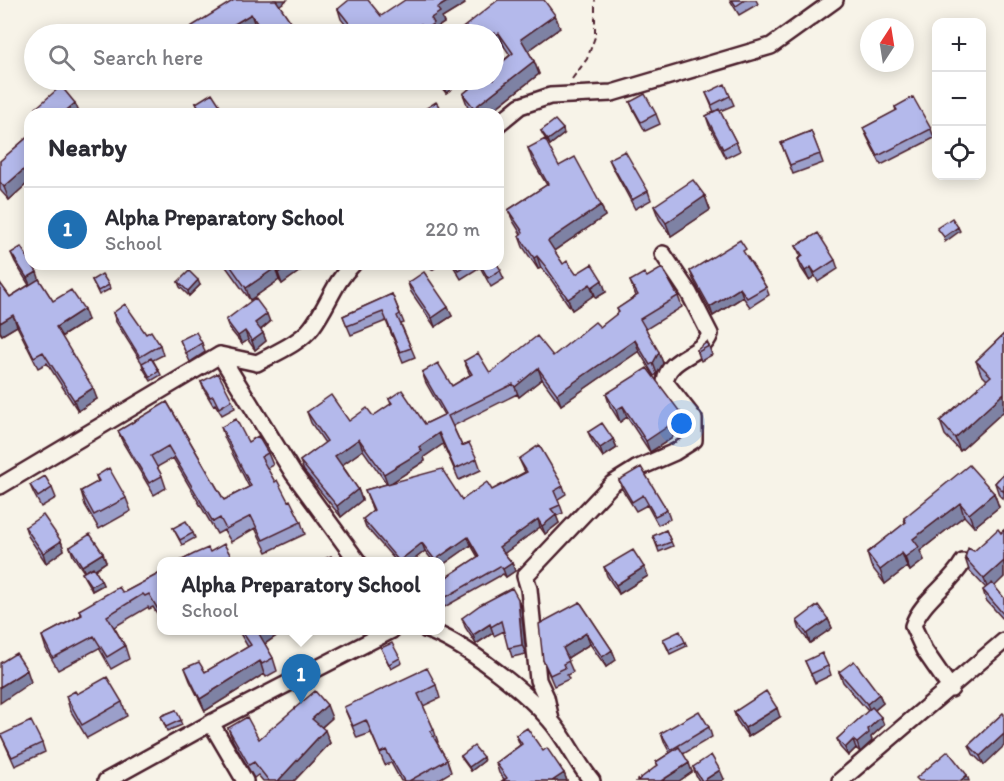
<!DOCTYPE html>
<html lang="en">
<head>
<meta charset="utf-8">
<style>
  :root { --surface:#fff; --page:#f7f7f7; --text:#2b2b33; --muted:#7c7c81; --line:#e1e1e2; --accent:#1f6fb2 }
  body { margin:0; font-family:Itim,sans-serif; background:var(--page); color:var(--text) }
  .controls { position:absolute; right:18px; top:18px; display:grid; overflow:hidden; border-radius:12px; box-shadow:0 3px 15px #0003 }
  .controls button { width:54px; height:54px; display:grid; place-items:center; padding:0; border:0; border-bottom:2px solid var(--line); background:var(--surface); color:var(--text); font:30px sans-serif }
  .compass { position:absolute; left:860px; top:18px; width:54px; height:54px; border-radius:50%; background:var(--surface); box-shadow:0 3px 15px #0003; rotate:12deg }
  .you { position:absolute; left:682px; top:424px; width:21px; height:21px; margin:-15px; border:4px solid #fff; border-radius:50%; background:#1a73e8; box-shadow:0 0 0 9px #1a73e833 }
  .badge { display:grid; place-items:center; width:39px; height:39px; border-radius:50%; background:var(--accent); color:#fff; font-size:20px; font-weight:700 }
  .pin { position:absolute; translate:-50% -50px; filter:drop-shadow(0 2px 3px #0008) }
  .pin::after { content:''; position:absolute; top:32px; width:21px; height:18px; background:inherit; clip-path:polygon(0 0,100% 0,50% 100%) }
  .popup { position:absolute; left:157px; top:557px; width:288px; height:78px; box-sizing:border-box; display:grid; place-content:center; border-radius:12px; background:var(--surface); filter:drop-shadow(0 2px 4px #0005); font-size:20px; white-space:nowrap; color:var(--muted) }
  .popup b { font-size:22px; color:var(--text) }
  .popup::after { content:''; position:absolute; left:50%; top:100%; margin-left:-12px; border:12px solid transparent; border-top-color:var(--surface) }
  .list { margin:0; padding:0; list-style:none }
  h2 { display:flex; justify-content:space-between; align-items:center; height:78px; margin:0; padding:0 24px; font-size:26px }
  h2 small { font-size:20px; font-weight:400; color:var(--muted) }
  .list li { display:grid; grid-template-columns:39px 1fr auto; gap:18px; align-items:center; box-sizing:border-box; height:84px; padding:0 24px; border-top:2px solid var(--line) }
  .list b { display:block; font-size:22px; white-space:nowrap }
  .list p { margin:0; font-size:20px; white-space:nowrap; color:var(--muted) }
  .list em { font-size:20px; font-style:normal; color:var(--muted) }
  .icon { flex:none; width:33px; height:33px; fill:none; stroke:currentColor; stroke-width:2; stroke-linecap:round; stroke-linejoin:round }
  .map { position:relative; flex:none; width:1004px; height:781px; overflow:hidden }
  .search { position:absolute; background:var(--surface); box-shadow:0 3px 15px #0003; left:24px; top:24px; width:480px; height:66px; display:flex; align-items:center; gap:15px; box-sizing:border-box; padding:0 21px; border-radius:33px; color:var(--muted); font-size:22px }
  .panel { position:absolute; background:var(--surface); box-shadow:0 3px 15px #0003; left:24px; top:108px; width:480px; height:162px; border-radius:18px }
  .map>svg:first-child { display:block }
</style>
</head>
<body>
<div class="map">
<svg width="1004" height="781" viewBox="0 0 1004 781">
  <rect width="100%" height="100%" fill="#f7f3e8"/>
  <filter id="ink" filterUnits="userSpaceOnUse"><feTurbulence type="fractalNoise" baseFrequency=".0167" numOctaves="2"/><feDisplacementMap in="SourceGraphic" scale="12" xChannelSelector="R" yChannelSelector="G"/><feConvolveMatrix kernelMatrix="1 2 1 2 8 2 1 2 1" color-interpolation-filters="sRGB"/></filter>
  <g filter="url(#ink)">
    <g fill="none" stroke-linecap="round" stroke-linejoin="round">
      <g stroke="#4a1f2b" stroke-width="20">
        <path id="street" d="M 498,124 L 520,106 L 550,96 L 612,93 L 771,46 L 835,0
          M 220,355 L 257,363 C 275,353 300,343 312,327 C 328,306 334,282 353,264
          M 0,486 L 220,355 L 293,473 L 358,562
          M 427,630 C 463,642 525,691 550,720 C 566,738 576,762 592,781
          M 951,689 L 924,650 L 913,626 C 921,601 950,585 963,562
          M 551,720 L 546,697 L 538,680 L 529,589 L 525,576 L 612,484 L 636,469 L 675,452 L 694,440 L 694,419 L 665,382 C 668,356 703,356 710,334 L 689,293 L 663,254
          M 211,723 L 245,781
          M 106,781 L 211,723 L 392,630
          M 840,781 L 1004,641"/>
      </g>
      <path stroke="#4a1f2b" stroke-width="2" stroke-dasharray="6 4.5" stroke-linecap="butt" d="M 572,79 L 587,59 L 595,37 L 595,0"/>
      <use href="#street" stroke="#f7f3e8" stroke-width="15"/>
    </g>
    <path fill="#9b9fca" stroke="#4a1f2b" stroke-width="1.5" d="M 730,0 L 756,0 L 758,4 L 739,15 Z
      M 465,4 L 442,18 L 444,23 L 436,28 L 438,33 L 436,34 L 352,34 L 353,34 L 341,19 L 338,9 L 381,16 Z
      M 279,5 L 299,34 L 261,34 L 255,25 L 240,34 L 192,34 L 189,28 Z
      M 555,15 L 560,28 L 528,51 L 534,61 L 539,74 L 488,114 L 474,114 L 468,107 L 463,94 L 510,55 L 504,46 L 501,48 L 494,34 Z
      M 435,80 L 464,80 L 446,93 Z
      M 706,93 L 730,96 L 734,105 L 720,111 L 736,142 L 740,151 L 726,158 L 709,125 L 706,116 L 714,112 Z
      M 630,102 L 656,114 L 660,124 L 645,131 L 634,111 Z
      M 196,103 L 223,110 L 224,114 L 201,114 Z
      M 895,107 L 931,129 L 934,138 L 881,165 L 867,137 L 863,128 L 896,111 Z
      M 541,131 L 564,134 L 550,145 L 543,135 Z
      M 811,131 L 823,163 L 793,174 L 781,143 Z
      M 30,135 L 30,181 L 9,200 L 0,190 L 0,161 Z
      M 528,148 L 559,166 L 601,205 L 605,216 L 554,251 L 563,264 L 576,274 L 606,292 L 596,298 L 594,295 L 572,310 L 550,278 L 541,268 L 538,269 L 523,247 L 519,236 L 521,234 L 513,221 L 508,210 L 547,185 L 532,160 Z
      M 609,159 L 648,191 L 651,200 L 635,209 L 613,168 Z
      M 705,196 L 710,210 L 671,236 L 659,219 L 654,206 Z
      M 796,246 L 835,260 L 838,269 L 818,282 L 815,276 L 809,280 L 801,268 L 798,259 L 801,257 Z
      M 11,253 L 40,281 L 53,301 L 88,320 L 61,337 L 97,399 L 78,411 L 47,363 L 38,368 L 17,326 L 2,335 L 0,333 L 0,283 L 10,297 L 29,285 L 15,262 Z
      M 748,258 L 766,287 L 769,295 L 750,307 L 743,297 L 713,316 L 693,279 L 690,271 L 749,258 Z
      M 58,264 L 66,264 L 59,267 Z
      M 224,264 L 298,264 L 300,271 L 282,284 L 279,280 L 250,300 Z
      M 428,264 L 441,264 L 432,270 Z
      M 452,264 L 497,264 L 504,279 L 491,287 L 480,267 L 461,279 Z
      M 647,277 L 678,296 L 682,307 L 646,329 L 663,363 L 657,374 L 654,376 L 639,351 L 561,405 L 542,379 L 519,397 L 517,394 L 453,426 L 462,446 L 477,459 L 481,470 L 459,480 L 443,444 L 424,457 L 425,461 L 390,483 L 462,500 L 492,490 L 525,472 L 519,459 L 563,486 L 566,494 L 558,499 L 563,513 L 556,516 L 559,523 L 545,534 L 540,527 L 504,553 L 512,563 L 515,571 L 506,577 L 503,574 L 441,609 L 441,590 L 444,586 L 442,580 L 478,557 L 471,545 L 441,566 L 441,561 L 433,561 L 425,551 L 412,561 L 396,561 L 366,527 L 363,519 L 373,511 L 365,490 L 387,484 L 363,450 L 342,465 L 358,489 L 362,500 L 341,517 L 304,471 L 300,461 L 325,443 L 311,423 L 307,412 L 349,421 L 373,416 L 391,404 L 389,399 L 425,424 L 444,415 L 426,383 L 422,372 L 452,386 L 470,375 L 464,361 L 490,373 L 553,356 L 600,327 L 619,313 L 617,309 L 636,296 L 630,281 Z
      M 92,280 L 109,285 L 110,289 L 99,295 Z
      M 178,282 L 200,285 L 189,296 L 180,287 Z
      M 408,283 L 452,316 L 435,327 L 411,292 Z
      M 392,294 L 404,323 L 401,324 L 415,357 L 403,362 L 386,321 L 351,335 L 343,316 Z
      M 113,313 L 146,334 L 160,345 L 163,355 L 153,360 L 159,371 L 161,375 L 151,381 L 143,368 L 142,363 L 116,322 Z
      M 226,320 L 270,322 L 261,330 L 263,333 L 266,341 L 255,350 L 248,340 L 242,344 L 229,328 Z
      M 1004,334 L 1004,411 L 960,451 L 945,435 L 940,421 L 987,380 L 981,374 L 976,361 Z
      M 180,340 L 202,343 L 205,352 L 190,362 Z
      M 709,346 L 712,355 L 701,361 L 697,350 Z
      M 201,382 L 232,400 L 235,408 L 222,415 L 215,404 L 213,405 L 204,390 Z
      M 606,394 L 680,412 L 684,423 L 671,439 L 650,452 L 627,417 L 620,422 L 610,406 Z
      M 167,402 L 224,500 L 249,487 L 225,439 L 221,427 L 268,453 L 273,465 L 267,468 L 275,482 L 288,501 L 301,522 L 305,534 L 267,552 L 255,528 L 231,542 L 224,530 L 217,534 L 173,458 L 157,467 L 162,476 L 166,488 L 154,495 L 123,443 L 118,431 Z
      M 588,432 L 613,439 L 617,448 L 603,457 L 592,441 Z
      M 1004,473 L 1004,500 L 999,495 L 995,483 Z
      M 96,476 L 126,498 L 131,511 L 99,529 L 85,505 L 81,491 L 98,482 Z
      M 619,480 L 667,510 L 670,519 L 658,525 L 647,505 L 636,511 L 622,489 Z
      M 30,485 L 52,488 L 56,498 L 41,507 L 34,494 Z
      M 994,493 L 999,507 L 974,527 L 964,516 L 920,551 L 924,560 L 910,571 L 907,567 L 885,584 L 871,566 L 867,553 L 905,523 L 904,518 Z
      M 25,527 L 61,541 L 64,550 L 46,563 L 28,536 Z
      M 173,528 L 193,533 L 195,538 L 182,545 Z
      M 666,530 L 673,546 L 659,552 L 653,536 Z
      M 1004,530 L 1004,577 L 994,586 L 1004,598 L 1004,620 L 986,600 L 983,590 L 986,588 L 969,570 L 965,558 Z
      M 70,547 L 106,562 L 95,570 L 103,585 L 92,591 L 84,577 L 82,573 L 84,572 L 73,556 Z
      M 604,567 L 644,567 L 648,576 L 619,594 L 607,576 Z
      M 162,572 L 162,621 L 153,607 L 149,609 L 148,607 L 114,627 L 125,646 L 129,659 L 111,669 L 99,648 L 58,670 L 46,649 L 42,636 L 81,615 L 79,610 L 123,593 Z
      M 518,599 L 521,608 L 526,654 L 512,657 L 504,631 L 494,636 L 493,633 L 476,644 L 465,627 L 462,618 Z
      M 580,602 L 612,650 L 616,660 L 606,667 L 590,644 L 567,658 L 573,672 L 567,675 L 569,679 L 554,686 L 543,660 Z
      M 828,619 L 832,628 L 810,643 L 800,630 L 797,621 Z
      M 238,630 L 285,630 L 265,644 L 273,658 L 277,671 L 266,677 L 264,674 L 205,711 L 190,681 L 185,668 L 205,672 L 248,647 Z
      M 663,639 L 685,642 L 687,646 L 670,654 Z
      M 381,648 L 400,658 L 402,663 L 391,669 Z
      M 805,661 L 828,666 L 831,675 L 815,683 Z
      M 839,672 L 879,694 L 883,703 L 875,710 L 884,725 L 871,737 L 872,741 L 860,752 L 856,748 L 848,756 L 840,747 L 837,739 L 868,711 L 843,682 Z
      M 436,685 L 440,698 L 423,706 L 434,730 L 438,742 L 437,743 L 447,760 L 451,772 L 436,781 L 401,781 L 391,763 L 385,765 L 371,733 L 357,738 L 344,707 Z
      M 77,694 L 122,702 L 127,716 L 87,738 L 70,710 L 66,696 Z
      M 176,710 L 182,725 L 167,731 L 161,716 Z
      M 734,712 L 780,717 L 748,737 L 737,721 Z
      M 1003,713 L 984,765 L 973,754 L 969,745 Z
      M 332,718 L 322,727 L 330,743 L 294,781 L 263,781 L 258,775 L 254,778 L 233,741 L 228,728 L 259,739 Z
      M 709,727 L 712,737 L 683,754 L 692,772 L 679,781 L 637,781 L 658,766 L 656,762 L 670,753 L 664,742 L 661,733 Z
      M 1,735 L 42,743 L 45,752 L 15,766 Z
      M 516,735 L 543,751 L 564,773 L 567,781 L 502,781 L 504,779 L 499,773 L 496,763 L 520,745 Z
      M 461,756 L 484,761 L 471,771 L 463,760 Z
      M 693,767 L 724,779 L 721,781 L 699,781 L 696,776 Z"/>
    <path fill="#7e82a4" stroke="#4a1f2b" stroke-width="1.5" d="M 274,0 L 287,0 L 277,7 Z
      M 450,0 L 463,0 L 465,4 L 442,18 L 444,23 L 436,28 L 438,33 L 436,34 L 426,34 L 425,29 L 437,8 Z
      M 251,14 L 255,25 L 240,34 L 218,34 Z
      M 555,15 L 560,28 L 525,53 L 521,39 Z
      M 421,24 L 425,34 L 406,34 Z
      M 495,33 L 499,46 L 494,51 L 494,34 L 493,34 Z
      M 499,33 L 504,46 L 501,48 L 496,35 Z
      M 534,61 L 539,74 L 488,114 L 477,114 L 474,108 Z
      M 441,80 L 464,80 L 446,93 Z
      M 75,103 L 79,112 L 77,114 L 62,114 Z
      M 563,129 L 564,134 L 550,145 L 548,140 Z
      M 30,164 L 30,181 L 9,200 L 4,187 Z
      M 705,196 L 710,210 L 671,236 L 666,223 Z
      M 601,205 L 605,216 L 552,252 L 548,241 Z
      M 958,227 L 960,231 L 945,242 L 944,237 Z
      M 537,256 L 541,268 L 538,269 L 534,258 Z
      M 290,264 L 298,264 L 300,271 L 282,284 L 278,273 Z
      M 811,267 L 815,276 L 809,280 L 805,271 Z
      M 275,268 L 279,280 L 250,300 L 246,288 Z
      M 37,272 L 40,281 L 31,287 L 27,278 Z
      M 198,280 L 200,285 L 189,296 L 188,291 Z
      M 602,280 L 606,292 L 596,298 L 592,287 Z
      M 590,284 L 594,295 L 572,310 L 568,299 Z
      M 740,288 L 743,297 L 713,316 L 710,307 Z
      M 448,307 L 452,316 L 435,327 L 432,318 Z
      M 84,309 L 88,320 L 59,338 L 56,327 Z
      M 267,314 L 270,322 L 259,331 L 255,323 Z
      M 13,315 L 17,326 L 2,335 L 0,331 L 0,323 Z
      M 245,331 L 248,340 L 242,344 L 238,336 Z
      M 263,333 L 266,341 L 255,350 L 252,341 Z
      M 635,340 L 639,351 L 561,405 L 557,394 Z
      M 659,352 L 663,363 L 657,374 L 653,363 Z
      M 538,368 L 542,379 L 519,397 L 515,387 Z
      M 93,388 L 97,399 L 78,411 L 74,400 Z
      M 1004,393 L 1004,411 L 960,451 L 955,438 Z
      M 623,406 L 627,417 L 620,422 L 616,410 Z
      M 680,412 L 684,423 L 671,439 L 650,452 L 646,441 Z
      M 439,433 L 443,444 L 424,457 L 425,461 L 388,485 L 384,474 L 419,447 Z
      M 359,439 L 363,450 L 339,467 L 335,456 Z
      M 613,439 L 617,448 L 603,457 L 600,448 Z
      M 358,489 L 362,500 L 341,517 L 337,506 Z
      M 994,493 L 999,507 L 974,527 L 969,514 Z
      M 960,503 L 964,516 L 920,551 L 924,560 L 910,571 L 905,557 L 913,539 Z
      M 556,515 L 559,523 L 545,534 L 542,526 Z
      M 538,519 L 540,527 L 502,555 L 499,547 Z
      M 468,537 L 471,545 L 441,566 L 441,561 L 435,561 L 435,560 Z
      M 61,541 L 64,550 L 46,563 L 43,553 Z
      M 422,543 L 425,551 L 412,561 L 399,561 Z
      M 103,553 L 106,562 L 86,575 L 82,566 Z
      M 902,553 L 907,567 L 885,584 L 880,570 Z
      M 1004,561 L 1004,577 L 989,592 L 984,579 Z
      M 512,563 L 515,571 L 506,577 L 503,569 Z
      M 644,567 L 648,576 L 619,594 L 616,585 Z
      M 101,580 L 103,585 L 92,591 L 91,586 Z
      M 518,599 L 521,608 L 526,654 L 522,645 Z
      M 828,619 L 832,628 L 810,643 L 807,634 Z
      M 490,624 L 493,633 L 476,644 L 473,635 Z
      M 261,630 L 285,630 L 263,645 L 258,632 Z
      M 586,633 L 590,644 L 566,659 L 563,648 Z
      M 612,650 L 616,660 L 606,667 L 602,657 Z
      M 260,661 L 264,674 L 205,711 L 200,699 Z
      M 27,670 L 31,682 L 0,703 L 0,687 Z
      M 879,694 L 883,703 L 871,713 L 867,704 Z
      M 327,705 L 332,718 L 317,731 L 312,719 Z
      M 777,708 L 780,717 L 748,737 L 745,728 Z
      M 881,717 L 884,725 L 871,737 L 872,741 L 860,752 L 857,743 L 868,729 Z
      M 325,730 L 330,743 L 294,781 L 278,781 Z
      M 1004,734 L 1004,746 L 984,765 L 980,756 Z
      M 853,740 L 856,748 L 848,756 L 845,748 Z
      M 483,757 L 484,761 L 471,771 L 469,767 Z
      M 689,763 L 692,772 L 679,781 L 661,781 Z
      M 720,770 L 724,779 L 721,781 L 703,781 Z
      M 564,773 L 567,781 L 552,781 Z
      M 967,775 L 969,781 L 960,781 Z"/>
    <path fill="#b4b9eb" stroke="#4a1f2b" stroke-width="1.5" d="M 234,0 L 276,0 L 299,34 L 264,34 L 251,14 L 218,34 L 194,34 L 189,28 Z
      M 349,0 L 368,0 L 381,16 L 405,0 L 450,0 L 437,8 L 440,12 L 431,18 L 434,23 L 425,29 L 421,24 L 406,34 L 352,34 L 356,32 L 338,9 Z
      M 498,0 L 544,0 L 555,15 L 521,39 L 534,61 L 474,108 L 463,94 L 480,80 L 494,80 L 494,69 L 513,53 L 499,33 L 496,35 L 495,33 L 493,34 L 455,34 Z
      M 732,0 L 745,0 L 736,6 Z
      M 725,84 L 730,96 L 712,105 L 706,93 Z
      M 61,86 L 75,103 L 62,114 L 41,114 L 36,108 Z
      M 212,93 L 223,110 L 216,114 L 203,114 L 196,103 Z
      M 645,94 L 656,114 L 641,122 L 630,102 Z
      M 913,97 L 931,129 L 878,156 L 863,128 L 897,110 L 895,107 Z
      M 436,102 L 444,114 L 417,114 Z
      M 719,109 L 736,142 L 723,149 L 706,116 Z
      M 555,120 L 563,129 L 548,140 L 541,131 Z
      M 811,131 L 820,154 L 790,165 L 781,143 Z
      M 30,135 L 30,164 L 4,187 L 0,182 L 0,161 Z
      M 545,139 L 559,166 L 575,157 L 601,205 L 548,241 L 563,264 L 567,261 L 576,274 L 592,264 L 602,280 L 592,287 L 590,284 L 568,299 L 546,267 L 537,256 L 534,258 L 519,236 L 523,232 L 508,210 L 548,184 L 528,148 Z
      M 625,151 L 648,191 L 632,200 L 609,159 Z
      M 693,180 L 705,196 L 666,223 L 654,206 Z
      M 952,218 L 958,227 L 944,237 L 937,228 Z
      M 818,233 L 835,260 L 815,273 L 811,267 L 805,271 L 798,259 L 803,256 L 796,246 Z
      M 740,240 L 746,249 L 743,251 L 766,287 L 747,298 L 740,288 L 710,307 L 690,271 Z
      M 21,247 L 30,261 L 30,264 L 32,264 L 37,272 L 27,278 L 11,253 Z
      M 229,264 L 290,264 L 278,273 L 275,268 L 246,288 Z
      M 454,264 L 468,264 L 458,270 Z
      M 480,264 L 497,264 L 501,270 L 488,278 Z
      M 662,268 L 678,296 L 640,319 L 659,352 L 653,363 L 650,365 L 635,340 L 557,394 L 538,368 L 515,387 L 513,384 L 448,416 L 462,446 L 469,443 L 477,459 L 455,469 L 439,433 L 419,447 L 422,451 L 384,474 L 359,439 L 335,456 L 358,489 L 337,506 L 300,461 L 327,441 L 307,412 L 331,395 L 349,421 L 367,408 L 373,416 L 392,403 L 389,399 L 402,390 L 425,424 L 446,414 L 422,372 L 438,363 L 452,386 L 472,374 L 464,361 L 478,353 L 490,373 L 537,336 L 553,356 L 595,322 L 600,327 L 619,312 L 617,309 L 638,295 L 630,281 L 644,273 L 647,277 Z
      M 189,271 L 198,280 L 188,291 L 178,282 Z
      M 424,272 L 448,307 L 432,318 L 408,283 Z
      M 102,274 L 109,285 L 98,291 L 92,280 Z
      M 39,279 L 53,301 L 71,290 L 84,309 L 56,327 L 93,388 L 74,400 L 43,352 L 34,357 L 13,315 L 0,323 L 0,283 L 10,297 Z
      M 392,294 L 400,314 L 397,316 L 411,348 L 400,352 L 383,312 L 347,326 L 343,316 Z
      M 255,298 L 267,314 L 255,323 L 263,333 L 252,341 L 245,331 L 238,336 L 226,320 Z
      M 125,304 L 146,334 L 151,331 L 160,345 L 140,357 L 113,313 Z
      M 196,332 L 202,343 L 186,353 L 180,340 Z
      M 1004,334 L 1004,393 L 955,438 L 940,421 L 991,376 L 976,361 Z
      M 707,342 L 709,346 L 698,352 L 697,350 Z
      M 151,358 L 159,371 L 150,377 L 142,363 Z
      M 647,368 L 680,412 L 667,427 L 646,441 L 623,406 L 616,410 L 606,394 Z
      M 218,373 L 232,400 L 219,408 L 213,396 L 210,397 L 201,382 Z
      M 167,402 L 224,500 L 251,486 L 221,427 L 236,419 L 248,442 L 258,436 L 268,453 L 261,457 L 275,482 L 277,480 L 288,501 L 290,500 L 301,522 L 263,540 L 251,516 L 226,529 L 220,518 L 213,522 L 168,446 L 151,456 L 162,476 L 149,483 L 118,431 Z
      M 602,423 L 613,439 L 600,448 L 588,432 Z
      M 539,445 L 563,486 L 554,491 L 560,505 L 551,509 L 556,515 L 542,526 L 538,519 L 499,547 L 512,563 L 503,569 L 500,566 L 441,600 L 441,590 L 445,585 L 442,580 L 479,556 L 468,537 L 435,560 L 422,543 L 399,561 L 363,519 L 374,510 L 365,490 L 442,469 L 462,500 L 487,482 L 492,490 L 527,472 L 519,459 Z
      M 969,465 L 994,493 L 969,514 L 960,503 L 913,539 L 919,547 L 905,557 L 902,553 L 880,570 L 867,553 L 906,522 L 904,518 Z
      M 641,467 L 667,510 L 655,516 L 643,495 L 632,502 L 619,480 Z
      M 109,468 L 126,498 L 94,515 L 81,491 L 99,481 L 96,476 Z
      M 1004,473 L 1004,492 L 995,483 Z
      M 45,476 L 52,488 L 38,497 L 30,485 Z
      M 43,515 L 61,541 L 43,553 L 25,527 Z
      M 186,521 L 193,533 L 180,540 L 173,528 Z
      M 998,529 L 1001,533 L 1004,530 L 1004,561 L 984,579 L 965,558 L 968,548 L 974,551 Z
      M 666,530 L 671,542 L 658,547 L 653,536 Z
      M 90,534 L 103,553 L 82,566 L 70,547 Z
      M 224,544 L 234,561 L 180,561 L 194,554 L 208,548 L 210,552 Z
      M 633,550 L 644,567 L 616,585 L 604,567 Z
      M 331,556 L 334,561 L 320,561 Z
      M 93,567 L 101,580 L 91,586 L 82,573 Z
      M 162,572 L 162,612 L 160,613 L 149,594 L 145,596 L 143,594 L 107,616 L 125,646 L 107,657 L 94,636 L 53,658 L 42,636 L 82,615 L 79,610 L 119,587 L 123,593 Z
      M 992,583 L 1004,598 L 1004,615 L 983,590 Z
      M 512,588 L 518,599 L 522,645 L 508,648 L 501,621 L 491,627 L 490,624 L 473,635 L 462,618 L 480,605 Z
      M 580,602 L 612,650 L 602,657 L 586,633 L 563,648 L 569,661 L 563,664 L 565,668 L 550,675 L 543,660 L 539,624 Z
      M 818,605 L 828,619 L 807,634 L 797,621 Z
      M 241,630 L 261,630 L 258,632 L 273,658 L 262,664 L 260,661 L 200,699 L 185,668 L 199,662 L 205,672 L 251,645 Z
      M 680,631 L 685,642 L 669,650 L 663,639 Z
      M 392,643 L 400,658 L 389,664 L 381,648 Z
      M 16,653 L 27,670 L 0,687 L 0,663 Z
      M 822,653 L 828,666 L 811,674 L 805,661 Z
      M 854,661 L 879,694 L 867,704 L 839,672 Z
      M 427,668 L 436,685 L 418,694 L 434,730 L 430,731 L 447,760 L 409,781 L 404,781 L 386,750 L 380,753 L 366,720 L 353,726 L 344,707 Z
      M 107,677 L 122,702 L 82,725 L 66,696 L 75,691 L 77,694 Z
      M 315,691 L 327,705 L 312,719 L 325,730 L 278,781 L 269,781 L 254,762 L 249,765 L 228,728 L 247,717 L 259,739 Z
      M 766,691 L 777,708 L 745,728 L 734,712 Z
      M 872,707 L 881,717 L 868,729 L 869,733 L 857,743 L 853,740 L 845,748 L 837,739 Z
      M 176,710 L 181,720 L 166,727 L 161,716 Z
      M 699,711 L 709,727 L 671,750 L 661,733 Z
      M 1003,713 L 1004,714 L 1004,734 L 980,756 L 969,745 Z
      M 31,721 L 42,743 L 12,757 L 1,735 Z
      M 527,728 L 543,751 L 547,748 L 564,773 L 552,781 L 502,781 L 507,778 L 496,763 L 522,744 L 516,735 Z
      M 474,746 L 483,757 L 469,767 L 461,756 Z
      M 679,747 L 689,763 L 661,781 L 637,781 L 658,765 L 656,762 Z
      M 948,751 L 967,775 L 960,781 L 919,781 L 916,778 Z
      M 711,755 L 720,770 L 703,781 L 702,781 L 693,767 Z"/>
  </g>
</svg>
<div class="controls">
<button>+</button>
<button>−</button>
<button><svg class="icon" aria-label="locate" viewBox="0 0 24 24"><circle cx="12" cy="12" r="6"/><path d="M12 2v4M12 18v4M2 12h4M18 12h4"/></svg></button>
</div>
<svg class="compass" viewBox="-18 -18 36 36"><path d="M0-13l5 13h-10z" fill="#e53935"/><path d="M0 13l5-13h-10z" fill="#7c7c81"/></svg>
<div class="you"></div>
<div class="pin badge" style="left:301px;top:704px">1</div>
<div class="popup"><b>Alpha Preparatory School</b>School</div>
<div class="search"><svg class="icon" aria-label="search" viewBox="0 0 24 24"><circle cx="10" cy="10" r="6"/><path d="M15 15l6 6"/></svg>Search here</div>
<section class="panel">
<h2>Nearby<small></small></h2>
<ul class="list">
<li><span class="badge">1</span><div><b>Alpha Preparatory School</b><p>School</p></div><em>220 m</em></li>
</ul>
</section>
</div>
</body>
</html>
